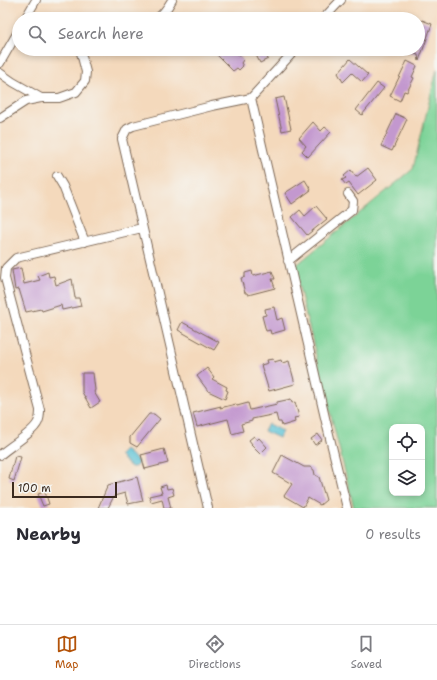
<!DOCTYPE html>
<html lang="en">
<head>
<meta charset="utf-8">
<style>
  :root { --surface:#fff; --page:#f2f2f3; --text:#2b2b33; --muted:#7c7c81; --line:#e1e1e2; --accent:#b45309 }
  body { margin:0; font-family:"Shantell Sans",sans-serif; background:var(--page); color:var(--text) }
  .controls { position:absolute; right:12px; bottom:12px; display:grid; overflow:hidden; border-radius:8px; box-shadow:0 2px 6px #0003 }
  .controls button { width:36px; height:36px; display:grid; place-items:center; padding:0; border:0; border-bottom:1px solid var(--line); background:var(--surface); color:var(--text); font:20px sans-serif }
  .scale { position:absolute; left:12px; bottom:10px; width:105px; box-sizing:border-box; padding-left:4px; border:2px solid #3b2a1e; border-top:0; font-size:11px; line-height:14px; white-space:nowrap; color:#3b2a1e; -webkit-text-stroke:3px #f6f6f2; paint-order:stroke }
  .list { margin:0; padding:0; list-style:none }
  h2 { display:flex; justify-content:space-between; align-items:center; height:52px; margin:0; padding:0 16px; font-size:17px }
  h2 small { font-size:13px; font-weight:400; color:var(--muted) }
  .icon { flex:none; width:22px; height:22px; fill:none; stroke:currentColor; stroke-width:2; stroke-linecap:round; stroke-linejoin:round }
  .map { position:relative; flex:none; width:437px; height:508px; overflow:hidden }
  .search { position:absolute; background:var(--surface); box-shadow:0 2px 6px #0003; left:12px; right:12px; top:12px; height:44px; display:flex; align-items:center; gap:10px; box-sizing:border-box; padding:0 14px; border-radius:22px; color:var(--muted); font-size:15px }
  .sheet { height:116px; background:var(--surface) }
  nav { display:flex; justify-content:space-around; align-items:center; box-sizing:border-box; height:56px; border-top:1px solid var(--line); background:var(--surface); font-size:11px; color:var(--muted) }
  nav a { display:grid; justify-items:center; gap:2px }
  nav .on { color:var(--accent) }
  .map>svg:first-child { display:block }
</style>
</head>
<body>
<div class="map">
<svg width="437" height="508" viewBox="0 0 437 508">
  <rect width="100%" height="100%" fill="#f6f6f2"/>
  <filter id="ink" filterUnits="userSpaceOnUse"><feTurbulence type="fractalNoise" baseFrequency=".025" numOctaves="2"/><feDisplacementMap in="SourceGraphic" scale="8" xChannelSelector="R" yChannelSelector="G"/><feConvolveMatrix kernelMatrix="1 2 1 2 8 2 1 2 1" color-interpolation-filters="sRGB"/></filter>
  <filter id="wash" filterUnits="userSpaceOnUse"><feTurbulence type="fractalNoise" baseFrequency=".012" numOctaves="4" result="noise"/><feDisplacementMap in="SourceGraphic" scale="16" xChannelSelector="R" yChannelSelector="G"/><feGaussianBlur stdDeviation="0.9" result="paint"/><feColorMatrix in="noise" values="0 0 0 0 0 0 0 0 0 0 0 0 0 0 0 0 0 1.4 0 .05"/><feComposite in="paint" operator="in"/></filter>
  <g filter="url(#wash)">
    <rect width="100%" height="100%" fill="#f4d9bc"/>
    <path fill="#7cd397" stroke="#5c7e5a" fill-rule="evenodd" d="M 437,69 L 437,508 L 354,508 L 294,267 L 413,169 ZM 392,427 L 422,427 L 422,493 L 392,493 Z"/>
    <path fill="#57c0d3" stroke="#497578" d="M 268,424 L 282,431 L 279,438 L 264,431 Z
      M 125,450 L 137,460 L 138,464 L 135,467 L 131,467 L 119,456 Z"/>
    <g id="blocks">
      <path fill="#c398cf" d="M 422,20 L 432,24 L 419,61 L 418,55 L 404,50 L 418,49 L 418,25 Z
        M 221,49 L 233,49 L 243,60 L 241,63 L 243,66 L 239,70 L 237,68 L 233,71 L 216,54 Z
        M 253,49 L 263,49 L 268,59 L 260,63 Z
        M 350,59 L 368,75 L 362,82 L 352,73 L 343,82 L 338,73 Z
        M 407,61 L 417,66 L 412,77 L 414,78 L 407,92 L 404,91 L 400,101 L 390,96 Z
        M 377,83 L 384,88 L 362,115 L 356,110 Z
        M 284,97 L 291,129 L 282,131 L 275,99 Z
        M 396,114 L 407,119 L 392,151 L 381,146 Z
        M 313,122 L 321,131 L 325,127 L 331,132 L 308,157 L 302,151 L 306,146 L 299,138 Z
        M 368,168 L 377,180 L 358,195 L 349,183 L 346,185 L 342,180 L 346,178 L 344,176 L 351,170 L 356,177 Z
        M 305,180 L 311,190 L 292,204 L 285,193 Z
        M 316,206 L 327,219 L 307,235 L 292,217 L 300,210 L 305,216 Z
        M 21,268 L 24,284 L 40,280 L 38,276 L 48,272 L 49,277 L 54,276 L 56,285 L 72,279 L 75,298 L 79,298 L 81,306 L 62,310 L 61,305 L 42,311 L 41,309 L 26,312 L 19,289 L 15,290 L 12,270 Z
        M 252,271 L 253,276 L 272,271 L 275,279 L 272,279 L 275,288 L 248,295 L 247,293 L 245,293 L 241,278 L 245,277 L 245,273 Z
        M 274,307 L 277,320 L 282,318 L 285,330 L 271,334 L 270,330 L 266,331 L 262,316 L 266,315 L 265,309 Z
        M 182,322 L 219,342 L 214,350 L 178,330 Z
        M 273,359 L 274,362 L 281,360 L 282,363 L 289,361 L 295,384 L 269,391 L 261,365 L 268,363 L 267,360 Z
        M 207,368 L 214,377 L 212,379 L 227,387 L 226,390 L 228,391 L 225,399 L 208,391 L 197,376 Z
        M 82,373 L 93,373 L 95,390 L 94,392 L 100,402 L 91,408 L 82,392 Z
        M 291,399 L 292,403 L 295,402 L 299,417 L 294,418 L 295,422 L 282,426 L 281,422 L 278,422 L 276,414 L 252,419 L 252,421 L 241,424 L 243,431 L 232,434 L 228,419 L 197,427 L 193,413 L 221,406 L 220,408 L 236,404 L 237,406 L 248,403 L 250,410 L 277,404 L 277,402 Z
        M 149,414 L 154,414 L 160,419 L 137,447 L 130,443 L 130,437 Z
        M 318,434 L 322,440 L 315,445 L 311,439 Z
        M 254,436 L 257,440 L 259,438 L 267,447 L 260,454 L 251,445 L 252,444 L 249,440 Z
        M 164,449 L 168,463 L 145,469 L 141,455 Z
        M 282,455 L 304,467 L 310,467 L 314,470 L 315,475 L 319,477 L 326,500 L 320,505 L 308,498 L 303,507 L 284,496 L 292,484 L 273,473 Z
        M 15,456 L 21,457 L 14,481 L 9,479 Z
        M 137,477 L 143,501 L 128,504 L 125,493 L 114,496 L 108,508 L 98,508 L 108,485 Z
        M 166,485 L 167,489 L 172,488 L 174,495 L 168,497 L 171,508 L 164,508 L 162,499 L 151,502 L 149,496 L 162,493 L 160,487 Z
        M 45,492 L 49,504 L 43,506 L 38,494 Z"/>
    </g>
  </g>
  <g filter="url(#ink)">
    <use href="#blocks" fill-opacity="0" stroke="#7c6755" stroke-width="1"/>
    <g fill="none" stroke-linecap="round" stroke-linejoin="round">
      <g stroke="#7c6755" stroke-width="10">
        <path id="street" d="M 25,19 L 36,0
          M 156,19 C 163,15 168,7 172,0
          M 323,19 L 341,0
          M 0,63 L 19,30
          M 0,73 L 13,82 L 41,98
          M 251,98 L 296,49
          M 0,118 L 26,101 L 41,98 L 59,98 L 76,92 L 85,81 L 86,72 L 80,49
          M 57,176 L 63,186 L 85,242
          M 288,261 L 352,210 L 353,201 L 348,194
          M 0,455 C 9,447 34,432 38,422 C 40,418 40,414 40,410 L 5,278 L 6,268 L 16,258 L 142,228
          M 208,508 L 122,139 L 127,129 L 133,126 L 212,106 L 251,98 L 326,422 L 347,508"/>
      </g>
      <use href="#street" stroke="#fff" stroke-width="8"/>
    </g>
  </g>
</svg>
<div class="controls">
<button><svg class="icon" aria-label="locate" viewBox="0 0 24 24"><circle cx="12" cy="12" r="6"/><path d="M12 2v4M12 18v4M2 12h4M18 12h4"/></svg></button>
<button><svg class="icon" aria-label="layers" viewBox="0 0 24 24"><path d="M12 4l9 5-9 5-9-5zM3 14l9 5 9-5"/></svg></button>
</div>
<div class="scale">100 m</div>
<div class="search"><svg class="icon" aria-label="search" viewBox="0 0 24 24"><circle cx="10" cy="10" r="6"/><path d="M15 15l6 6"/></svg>Search here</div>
</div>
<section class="sheet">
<h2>Nearby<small>0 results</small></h2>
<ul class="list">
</ul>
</section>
<nav>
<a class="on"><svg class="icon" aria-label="map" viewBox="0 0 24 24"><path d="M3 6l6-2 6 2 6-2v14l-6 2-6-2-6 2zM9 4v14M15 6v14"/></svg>Map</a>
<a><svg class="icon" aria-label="directions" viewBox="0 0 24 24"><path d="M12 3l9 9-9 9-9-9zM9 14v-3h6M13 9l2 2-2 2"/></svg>Directions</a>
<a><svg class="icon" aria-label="saved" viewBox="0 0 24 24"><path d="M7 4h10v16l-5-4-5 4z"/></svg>Saved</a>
</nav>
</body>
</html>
